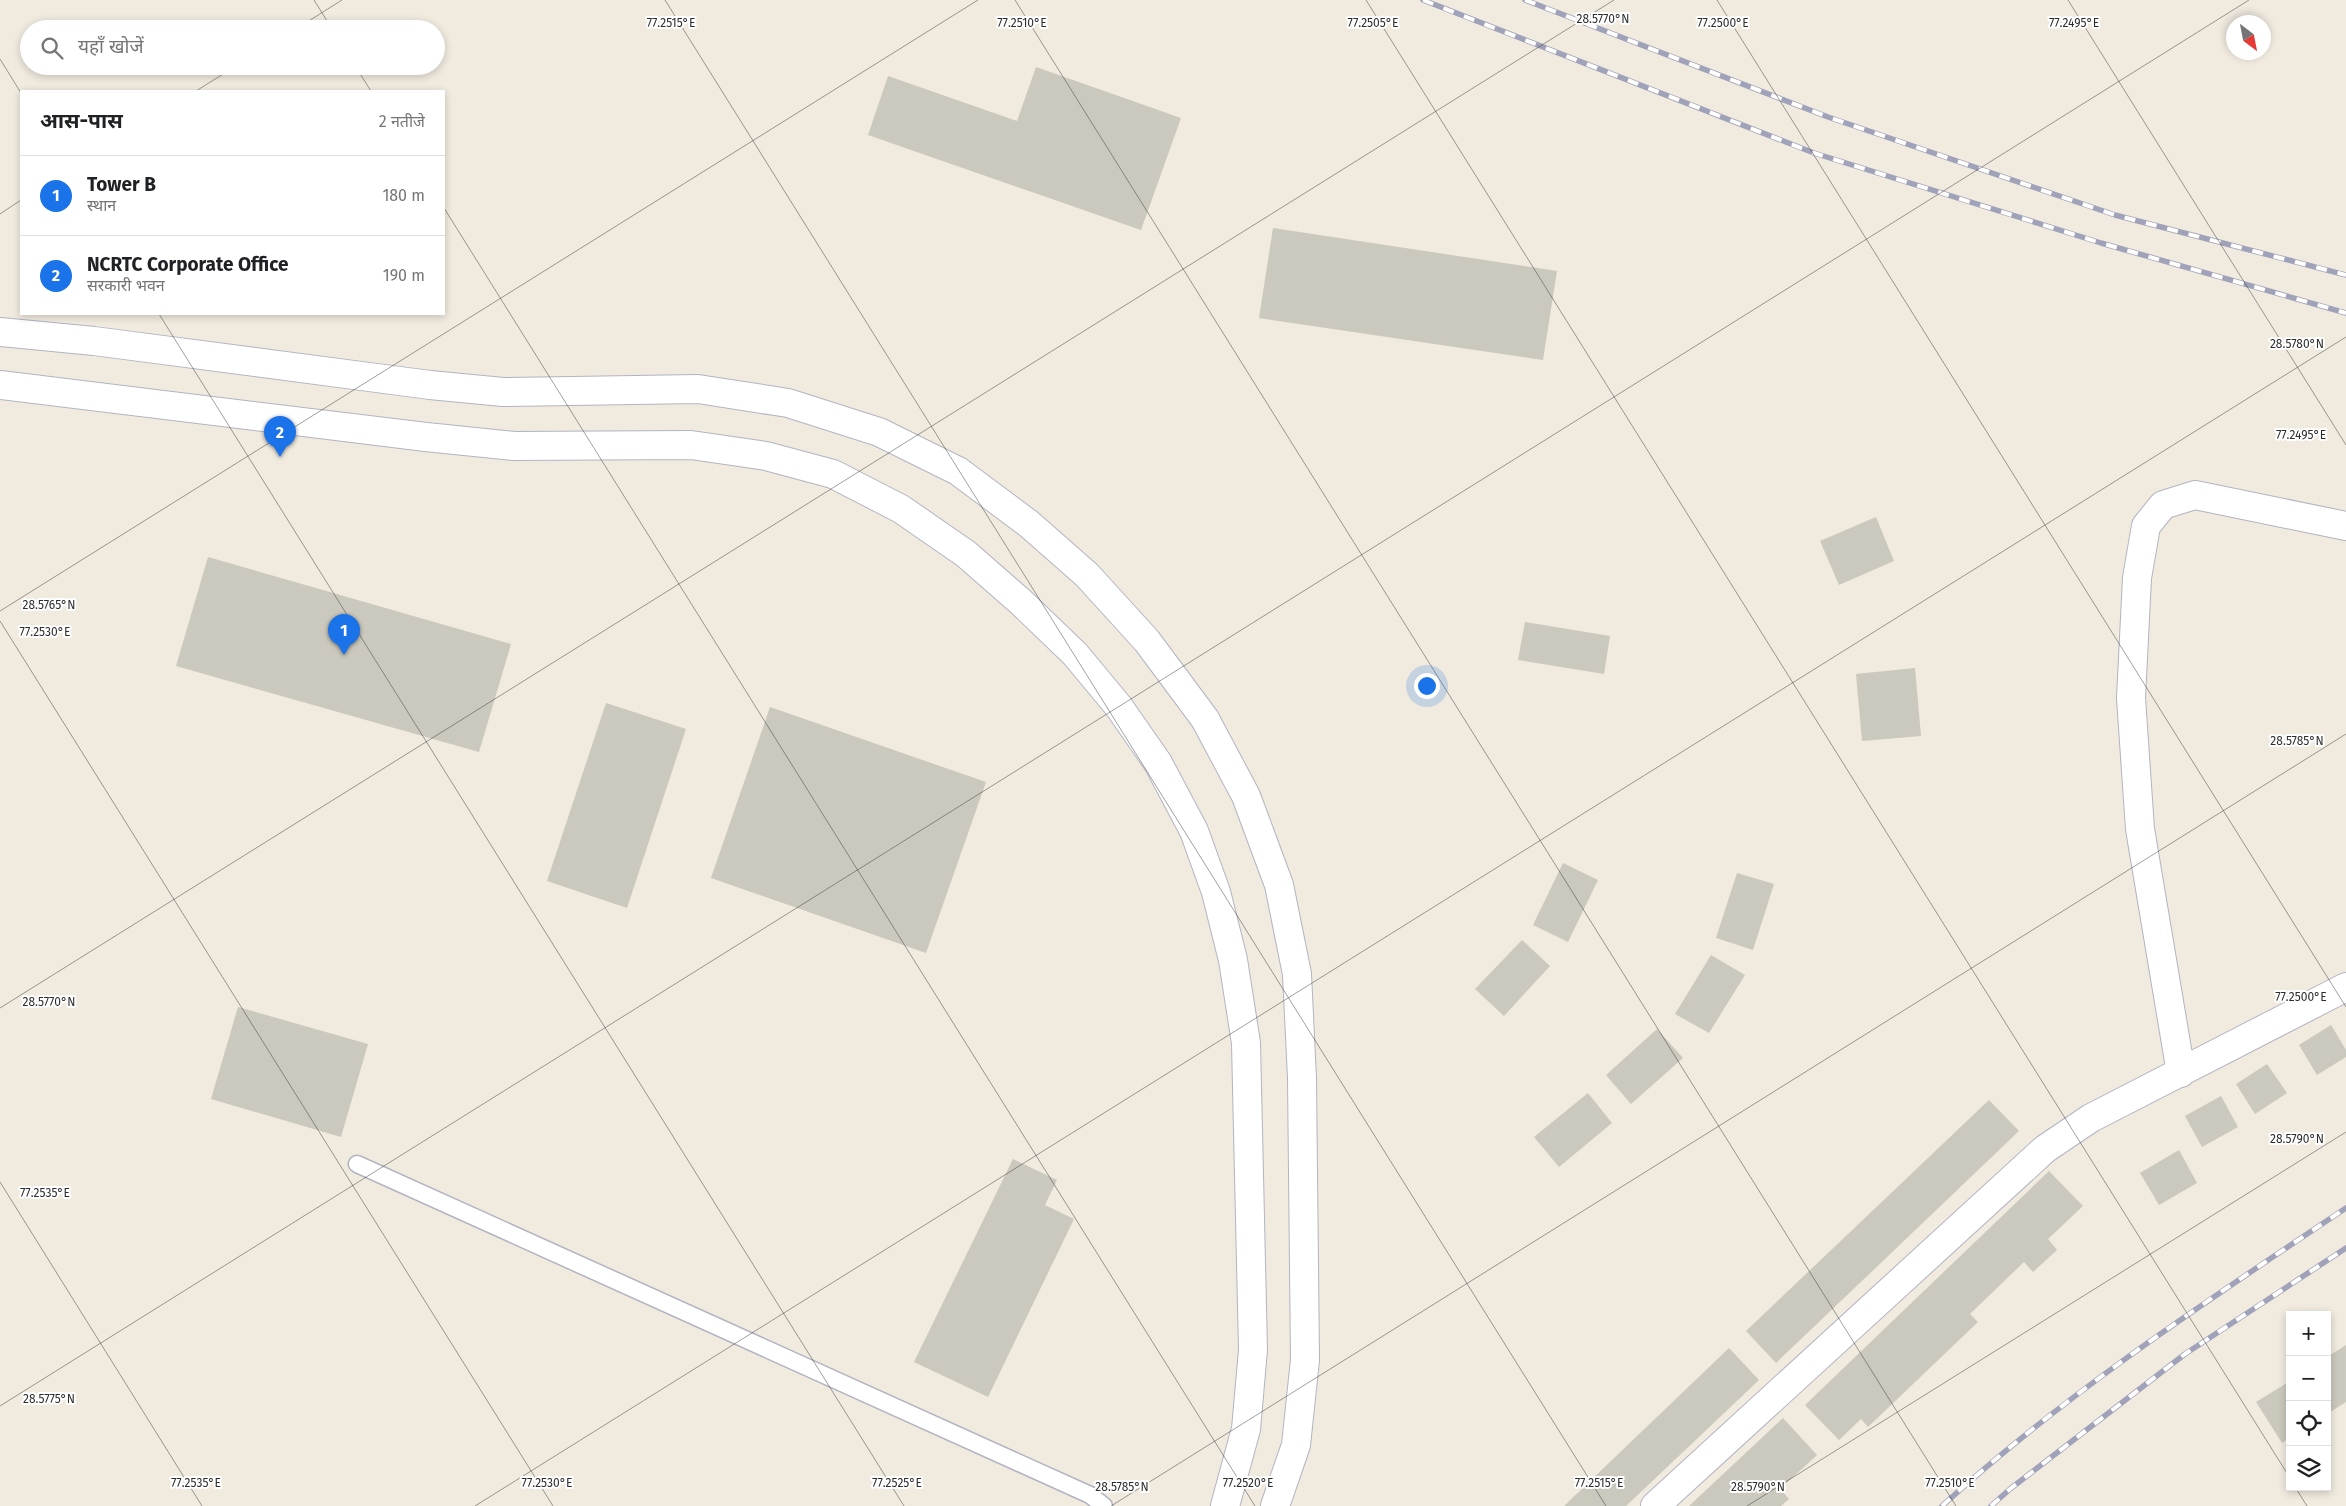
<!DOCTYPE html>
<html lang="hi">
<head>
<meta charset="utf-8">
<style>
  :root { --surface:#fff; --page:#f6f6f6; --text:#202124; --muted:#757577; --line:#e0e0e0; --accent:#1a73e8 }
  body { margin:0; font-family:"Fira Sans","Noto Sans Devanagari",sans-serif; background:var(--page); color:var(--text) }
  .controls { position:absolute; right:15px; bottom:15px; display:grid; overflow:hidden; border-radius:0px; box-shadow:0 2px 8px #0003 }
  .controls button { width:45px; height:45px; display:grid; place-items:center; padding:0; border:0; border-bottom:1px solid var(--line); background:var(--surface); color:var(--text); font:25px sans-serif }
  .compass { position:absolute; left:2226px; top:15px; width:45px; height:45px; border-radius:50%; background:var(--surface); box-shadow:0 2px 8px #0003; rotate:148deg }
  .you { position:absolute; left:1426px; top:685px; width:18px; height:18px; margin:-12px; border:4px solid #fff; border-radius:50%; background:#1a73e8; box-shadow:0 0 0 8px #1a73e833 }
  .badge { display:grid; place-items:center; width:32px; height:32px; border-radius:50%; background:var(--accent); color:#fff; font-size:16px; font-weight:700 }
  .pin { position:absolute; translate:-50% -41px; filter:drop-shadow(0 1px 2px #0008) }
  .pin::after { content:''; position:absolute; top:26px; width:18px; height:15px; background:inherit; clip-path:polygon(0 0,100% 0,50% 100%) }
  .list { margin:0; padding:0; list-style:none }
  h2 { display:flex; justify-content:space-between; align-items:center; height:65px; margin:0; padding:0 20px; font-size:21px }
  h2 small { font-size:16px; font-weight:400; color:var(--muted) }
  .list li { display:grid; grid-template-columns:32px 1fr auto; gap:15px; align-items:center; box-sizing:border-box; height:80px; padding:0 20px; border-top:1px solid var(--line) }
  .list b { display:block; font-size:19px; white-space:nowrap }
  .list p { margin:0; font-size:16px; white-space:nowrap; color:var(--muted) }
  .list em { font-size:16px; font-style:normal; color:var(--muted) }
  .icon { flex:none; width:28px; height:28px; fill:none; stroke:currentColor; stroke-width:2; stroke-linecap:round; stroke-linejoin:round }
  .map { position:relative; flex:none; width:2346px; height:1506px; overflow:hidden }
  .search { position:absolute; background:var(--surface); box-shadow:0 2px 8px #0003; left:20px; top:20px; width:425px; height:55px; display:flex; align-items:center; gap:12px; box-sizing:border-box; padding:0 18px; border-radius:28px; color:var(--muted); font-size:19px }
  .panel { position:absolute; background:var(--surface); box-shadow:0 2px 8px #0003; left:20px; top:90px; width:425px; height:225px; border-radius:0px }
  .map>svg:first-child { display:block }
</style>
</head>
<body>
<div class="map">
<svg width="2346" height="1506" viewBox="0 0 2346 1506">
  <rect width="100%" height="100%" fill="#f0eadf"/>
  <path fill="#cbc8bd" d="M 1036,67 L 1181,118 L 1141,230 L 868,135 L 888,76 L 1017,121 Z
    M 1273,228 L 1557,271 L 1543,360 L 1259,318 Z
    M 1876,517 L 1894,561 L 1839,585 L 1820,541 Z
    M 208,557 L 511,644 L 479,752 L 176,666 Z
    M 1525,622 L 1610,636 L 1604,674 L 1518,660 Z
    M 1915,668 L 1921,736 L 1862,741 L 1856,674 Z
    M 606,703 L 686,729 L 627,908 L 547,881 Z
    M 770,707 L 986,782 L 926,953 L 711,878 Z
    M 1563,863 L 1598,880 L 1568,942 L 1533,925 Z
    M 1737,873 L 1774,884 L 1753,950 L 1716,938 Z
    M 1522,940 L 1550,966 L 1504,1016 L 1475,989 Z
    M 1711,955 L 1745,975 L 1709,1033 L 1675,1014 Z
    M 238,1007 L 368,1044 L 341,1137 L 211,1099 Z
    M 2331,1025 L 2346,1050 L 2346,1057 L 2317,1075 L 2299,1045 Z
    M 1657,1029 L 1683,1058 L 1631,1104 L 1606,1075 Z
    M 2267,1064 L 2287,1093 L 2255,1114 L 2236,1084 Z
    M 1588,1093 L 1612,1123 L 1559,1167 L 1534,1137 Z
    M 2221,1096 L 2238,1127 L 2202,1147 L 2185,1116 Z
    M 1989,1100 L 2019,1131 L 1776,1363 L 1746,1331 Z
    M 2179,1150 L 2197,1183 L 2159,1205 L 2140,1173 Z
    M 1013,1159 L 1057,1180 L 1045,1205 L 1074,1219 L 988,1397 L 914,1362 Z
    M 2049,1171 L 2083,1206 L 2048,1239 L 2057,1250 L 2033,1272 L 2024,1262 L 1970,1314 L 1978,1322 L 1868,1427 L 1861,1419 L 1839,1440 L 1805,1405 Z
    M 2346,1345 L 2346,1402 L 2327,1414 L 2327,1357 Z
    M 1729,1348 L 1759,1380 L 1626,1506 L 1564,1506 Z
    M 2290,1381 L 2290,1438 L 2282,1443 L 2256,1402 Z
    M 1783,1418 L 1817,1455 L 1780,1489 L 1789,1499 L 1781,1506 L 1689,1506 Z"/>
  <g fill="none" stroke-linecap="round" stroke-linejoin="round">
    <g stroke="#b3b4c2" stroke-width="19">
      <path id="lane" d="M 357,1164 L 1090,1495 L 1104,1506"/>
    </g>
    <g stroke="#b3b4c2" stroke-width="30">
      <path id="street" d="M 2181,1073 L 2140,829 L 2131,698 L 2137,578 L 2146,526 L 2163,505 L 2195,495 L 2346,526
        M 1655,1506 L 2045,1149 L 2091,1118 L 2346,987"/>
    </g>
    <g stroke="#b3b4c2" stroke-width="30">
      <path id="secondary" d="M 0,332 L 94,341 L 430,385 L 503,392 L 698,389 L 788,403 L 879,432 L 958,471 L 1029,524 L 1087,575 L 1147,641 L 1205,719 L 1246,796 L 1279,885 L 1297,974 L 1302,1078 L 1305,1360 L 1296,1445 L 1275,1506
        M 0,385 L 426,437 L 514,446 L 691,445 L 766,456 L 833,474 L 901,509 L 966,554 L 1022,603 L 1075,654 L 1119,707 L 1158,763 L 1194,831 L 1216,892 L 1233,960 L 1246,1043 L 1253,1350 L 1246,1429 L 1225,1506"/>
    </g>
    <use href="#lane" stroke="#fff" stroke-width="16"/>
    <use href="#street" stroke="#fff" stroke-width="28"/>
    <use href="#secondary" stroke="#fff" stroke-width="28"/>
    <g stroke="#a0a2b9" stroke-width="5.5">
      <path id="rail" d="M 1423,0 L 1814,153 L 2101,243 L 2346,313
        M 1525,0 L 1828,117 L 2115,215 L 2346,275
        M 1942,1506 C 2066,1393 2207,1301 2346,1208
        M 1991,1506 L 2010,1489 L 2185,1354 L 2346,1248"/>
    </g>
    <use href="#rail" stroke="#fff" stroke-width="4" stroke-dasharray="11" stroke-linecap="butt"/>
  </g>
  <path fill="none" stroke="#2d2d2d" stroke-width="1" stroke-opacity="0.45" d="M 314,0 L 332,29M 665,0 L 1606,1506M 1015,0 L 1956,1506M 1366,0 L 2290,1478M 1717,0 L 2346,1007M 2068,0 L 2346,445M 296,29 L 342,0M 0,59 L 21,93M 355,66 L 371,91M 196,91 L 236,66M 444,208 L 1255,1506M 0,214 L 21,200M 159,314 L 904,1506M 0,611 L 978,0M 0,621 L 553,1506M 0,1008 L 1614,0M 0,1182 L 202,1506M 0,1406 L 2249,0M 2295,1487 L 2307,1506M 475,1506 L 2346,337M 1111,1506 L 2346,734M 1747,1506 L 2346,1132"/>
  <g font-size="12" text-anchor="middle" fill="#2d2d2d" stroke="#fff" stroke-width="4" stroke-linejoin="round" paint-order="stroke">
    <text x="1603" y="23">28.5770°N</text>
    <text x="671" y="27">77.2515°E</text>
    <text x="1022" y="27">77.2510°E</text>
    <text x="1373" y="27">77.2505°E</text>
    <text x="1723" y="27">77.2500°E</text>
    <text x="2074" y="27">77.2495°E</text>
    <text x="2297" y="348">28.5780°N</text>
    <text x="2301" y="439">77.2495°E</text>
    <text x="49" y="609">28.5765°N</text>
    <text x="45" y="636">77.2530°E</text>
    <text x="2297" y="745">28.5785°N</text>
    <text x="2301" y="1001">77.2500°E</text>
    <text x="49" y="1006">28.5770°N</text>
    <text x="2297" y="1143">28.5790°N</text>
    <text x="45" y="1197">77.2535°E</text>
    <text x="49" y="1403">28.5775°N</text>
    <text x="196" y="1487">77.2535°E</text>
    <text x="547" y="1487">77.2530°E</text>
    <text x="897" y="1487">77.2525°E</text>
    <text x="1248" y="1487">77.2520°E</text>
    <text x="1599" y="1487">77.2515°E</text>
    <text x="1950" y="1487">77.2510°E</text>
    <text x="1122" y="1491">28.5785°N</text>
    <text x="1758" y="1491">28.5790°N</text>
  </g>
</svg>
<div class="controls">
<button>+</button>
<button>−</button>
<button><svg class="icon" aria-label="locate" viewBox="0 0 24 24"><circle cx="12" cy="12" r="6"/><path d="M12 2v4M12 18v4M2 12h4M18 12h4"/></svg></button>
<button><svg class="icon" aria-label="layers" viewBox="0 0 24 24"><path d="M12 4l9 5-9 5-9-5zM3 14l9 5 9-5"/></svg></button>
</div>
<svg class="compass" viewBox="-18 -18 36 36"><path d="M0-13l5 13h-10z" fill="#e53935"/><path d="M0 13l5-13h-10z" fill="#757577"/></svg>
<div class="you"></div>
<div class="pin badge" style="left:344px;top:655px">1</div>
<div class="pin badge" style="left:280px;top:457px">2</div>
<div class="search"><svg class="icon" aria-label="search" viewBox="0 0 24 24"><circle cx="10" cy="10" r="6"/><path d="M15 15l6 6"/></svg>यहाँ खोजें</div>
<section class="panel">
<h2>आस-पास<small>2 नतीजे</small></h2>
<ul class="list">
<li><span class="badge">1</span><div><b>Tower B</b><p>स्थान</p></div><em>180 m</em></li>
<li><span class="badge">2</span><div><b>NCRTC Corporate Office</b><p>सरकारी भवन</p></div><em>190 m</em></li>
</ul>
</section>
</div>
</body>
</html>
